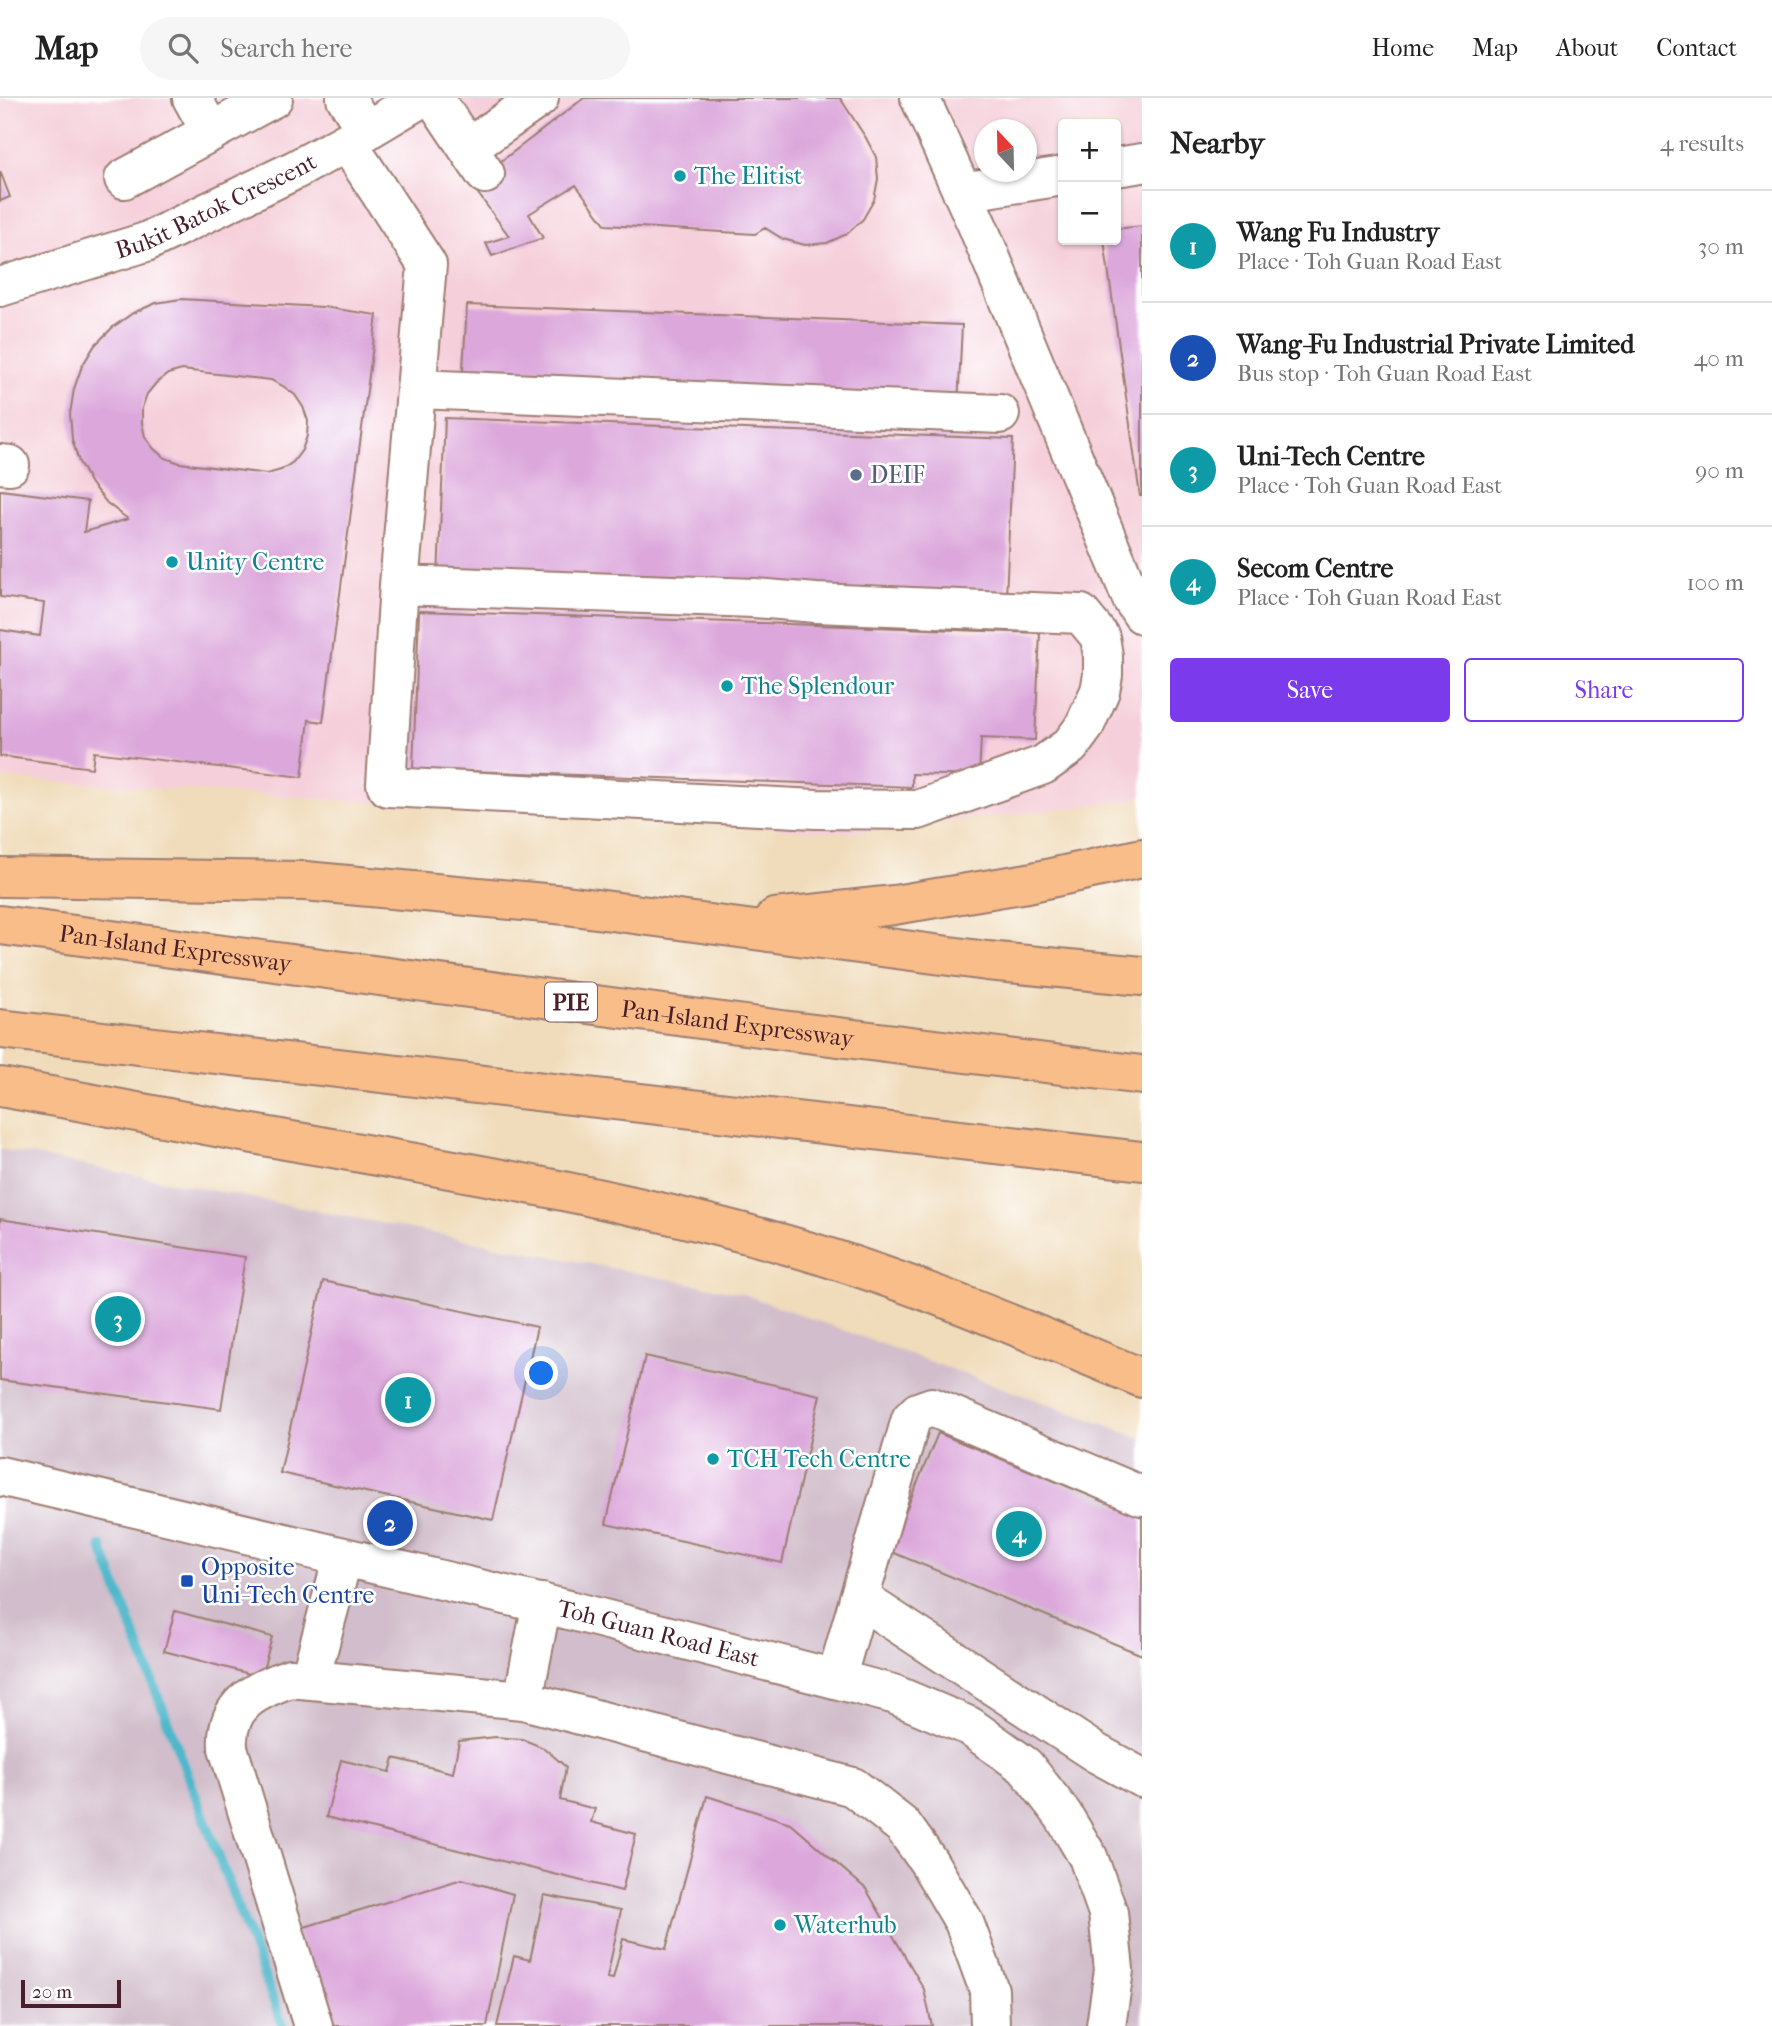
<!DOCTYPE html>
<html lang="en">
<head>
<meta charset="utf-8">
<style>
  :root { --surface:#fff; --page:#f6f6f6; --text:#222; --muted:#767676; --line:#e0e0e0; --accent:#7c3aed }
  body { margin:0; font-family:"IM FELL French Canon",serif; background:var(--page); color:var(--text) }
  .controls { position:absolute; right:21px; top:21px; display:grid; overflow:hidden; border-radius:7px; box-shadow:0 2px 5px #0004 }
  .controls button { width:63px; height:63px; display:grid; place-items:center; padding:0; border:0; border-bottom:2px solid var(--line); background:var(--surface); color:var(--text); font:35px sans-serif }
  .compass { position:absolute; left:974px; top:21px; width:63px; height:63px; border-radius:50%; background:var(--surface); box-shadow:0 2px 5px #0004; rotate:338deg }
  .scale { position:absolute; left:21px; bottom:18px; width:100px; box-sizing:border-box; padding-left:7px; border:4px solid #4a1f2b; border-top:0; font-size:19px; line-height:24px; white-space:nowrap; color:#4a1f2b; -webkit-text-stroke:5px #fff; paint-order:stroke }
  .you { position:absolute; left:542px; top:1276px; width:24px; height:24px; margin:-18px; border:5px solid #fff; border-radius:50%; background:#1a73e8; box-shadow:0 0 0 10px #1a73e833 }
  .badge { display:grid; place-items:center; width:46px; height:46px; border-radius:50%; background:var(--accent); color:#fff; font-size:23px; font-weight:700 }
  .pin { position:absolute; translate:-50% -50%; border:4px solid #fff; box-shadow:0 2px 7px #0006 }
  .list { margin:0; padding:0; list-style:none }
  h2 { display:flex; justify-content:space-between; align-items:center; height:91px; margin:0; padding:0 28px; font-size:30px }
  h2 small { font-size:23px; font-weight:400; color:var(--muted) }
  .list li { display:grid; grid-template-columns:46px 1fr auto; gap:21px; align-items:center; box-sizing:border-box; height:112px; padding:0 28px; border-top:2px solid var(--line) }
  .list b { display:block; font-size:26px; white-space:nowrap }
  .list p { margin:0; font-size:23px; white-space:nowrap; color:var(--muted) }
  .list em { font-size:23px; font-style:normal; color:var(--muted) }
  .actions { display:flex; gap:14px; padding:21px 28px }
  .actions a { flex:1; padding:16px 0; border:2px solid var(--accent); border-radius:7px; text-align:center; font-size:24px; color:var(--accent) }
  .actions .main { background:var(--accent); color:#fff }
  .icon { flex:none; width:38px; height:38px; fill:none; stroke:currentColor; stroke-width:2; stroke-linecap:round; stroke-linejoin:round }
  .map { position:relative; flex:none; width:1142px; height:1928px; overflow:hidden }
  header { display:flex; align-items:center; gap:42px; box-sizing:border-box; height:98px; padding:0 35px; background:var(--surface); border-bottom:2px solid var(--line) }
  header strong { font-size:33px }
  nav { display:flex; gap:38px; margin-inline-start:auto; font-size:24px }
  .search { width:490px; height:63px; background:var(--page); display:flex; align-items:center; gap:18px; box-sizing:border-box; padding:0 24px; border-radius:38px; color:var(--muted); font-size:26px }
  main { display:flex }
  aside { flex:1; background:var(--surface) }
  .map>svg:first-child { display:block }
</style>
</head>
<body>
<header>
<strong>Map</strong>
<div class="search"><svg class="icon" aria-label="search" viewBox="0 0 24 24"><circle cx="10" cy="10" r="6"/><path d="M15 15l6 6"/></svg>Search here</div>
<nav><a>Home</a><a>Map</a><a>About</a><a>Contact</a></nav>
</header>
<main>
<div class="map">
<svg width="1142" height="1928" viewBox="0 0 1142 1928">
  <rect width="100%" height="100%" fill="#fff"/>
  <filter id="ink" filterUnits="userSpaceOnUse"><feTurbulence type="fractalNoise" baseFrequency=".0143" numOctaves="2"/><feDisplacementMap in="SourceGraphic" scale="14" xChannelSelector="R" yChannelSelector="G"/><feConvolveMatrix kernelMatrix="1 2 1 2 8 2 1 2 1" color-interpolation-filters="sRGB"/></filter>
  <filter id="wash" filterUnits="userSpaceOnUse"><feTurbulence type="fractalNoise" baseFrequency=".00686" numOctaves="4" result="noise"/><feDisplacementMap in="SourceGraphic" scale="28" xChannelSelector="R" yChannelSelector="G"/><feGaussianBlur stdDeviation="1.57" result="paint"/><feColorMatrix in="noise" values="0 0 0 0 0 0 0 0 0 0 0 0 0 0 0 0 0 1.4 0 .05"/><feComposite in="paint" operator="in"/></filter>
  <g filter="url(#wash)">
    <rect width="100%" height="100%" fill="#f0dbba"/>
    <path fill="#f5cfda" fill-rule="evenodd" d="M 0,0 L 1142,0 L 1142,697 L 1128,703 L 849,735 L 0,680 ZM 1063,26 L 1116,26 L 1116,142 L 1063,142 ZM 984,32 L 1026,32 L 1026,74 L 984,74 Z"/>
    <path fill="#d1bdcb" d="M 0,1051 L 740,1195 L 1142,1340 L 1142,1928 L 0,1928 Z"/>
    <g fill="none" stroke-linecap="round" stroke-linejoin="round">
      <path stroke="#4db7cb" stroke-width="10" d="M 101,1448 L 283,1928"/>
    </g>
    <g id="blocks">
      <path fill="#dca7db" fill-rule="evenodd" d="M 584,0 L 840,0 L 866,40 L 876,59 L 878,81 L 874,102 L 863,121 L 847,136 L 827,145 L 805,147 L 783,141 L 765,130 L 755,136 L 606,127 L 576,87 L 529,116 L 543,140 L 492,158 L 486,145 L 509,138 L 471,86 Z
        M 0,73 L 10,99 L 0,103 Z
        M 1142,128 L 1142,398 L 1140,398 L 1104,142 L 1116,142 L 1116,131 Z
        M 181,201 L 323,209 L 377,217 L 323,624 L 309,622 L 302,679 L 94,654 L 92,670 L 0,658 L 0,532 L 40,538 L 44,505 L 0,499 L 0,392 L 88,403 L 84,434 L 128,421 L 107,405 L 91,386 L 79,364 L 72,341 L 70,316 L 74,291 L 82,268 L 95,247 L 113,229 L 133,215 L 156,205 ZM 182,272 L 271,282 L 283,288 L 295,297 L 303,309 L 308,323 L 307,338 L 302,352 L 293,364 L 281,372 L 267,376 L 180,365 L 165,360 L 154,351 L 145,339 L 142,325 L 142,310 L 147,296 L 156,285 L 168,276 Z
        M 467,207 L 962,227 L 958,308 L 462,288 Z
        M 445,320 L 1013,341 L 1006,500 L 438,479 Z
        M 419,513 L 1040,535 L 1035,642 L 981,640 L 979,678 L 912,676 L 912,689 L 413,671 Z
        M 0,1121 L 245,1159 L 221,1311 L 0,1282 Z
        M 323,1183 L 537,1229 L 493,1422 L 280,1375 Z
        M 645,1258 L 820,1297 L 782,1465 L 606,1426 Z
        M 938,1335 L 1142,1419 L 1142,1557 L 889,1453 Z
        M 175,1513 L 272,1539 L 261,1579 L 164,1553 Z
        M 496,1639 L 522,1641 L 544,1650 L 566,1669 L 560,1702 L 595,1711 L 591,1724 L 636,1736 L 622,1793 L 326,1719 L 341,1662 L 390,1674 L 394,1660 L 453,1675 L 459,1643 Z
        M 707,1698 L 790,1725 L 866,1791 L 924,1891 L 932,1928 L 497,1928 L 514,1858 L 530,1862 L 544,1797 L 621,1812 L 607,1880 L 613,1881 L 623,1841 L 666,1851 Z
        M 462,1781 L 513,1796 L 487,1928 L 328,1928 L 298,1831 Z"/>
    </g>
  </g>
  <g filter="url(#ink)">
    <use href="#blocks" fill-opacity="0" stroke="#9d7d72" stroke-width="2"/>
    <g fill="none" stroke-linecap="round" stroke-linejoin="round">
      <g stroke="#9d7d72" stroke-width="42">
        <g id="minor">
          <path d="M 192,0 L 211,34"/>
          <path d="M 346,0 L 366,33"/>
          <path d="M 434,0 L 485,76"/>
          <path d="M 920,0 L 978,129 L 1132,501 L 1142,516"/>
          <path d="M 347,44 L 427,167 L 399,487 L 386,686 L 388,689 L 816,711 L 918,712 L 1043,667 L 1070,648 L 1084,629 L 1100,593 L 1103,577 L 1103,558 L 1100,539 L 1081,516 L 816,505 L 754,500 L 399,487"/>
          <path d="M 468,50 L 539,0"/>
          <path d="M 1116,69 L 1142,65"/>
          <path d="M 124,81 L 273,0"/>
          <path d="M 962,94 L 1063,78"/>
          <path id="s1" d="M 0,189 L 146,144 L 295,72 L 347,44 L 421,0"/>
          <path d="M 417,291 L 1000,316"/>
          <path d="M 0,366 L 10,367"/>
          <path id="s2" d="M 0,1378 L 569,1512 L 893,1596 L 969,1628 L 1025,1668 L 1063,1717 L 1088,1759 L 1108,1815 L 1114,1872 L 1106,1928"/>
          <path d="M 859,1500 L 1096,1655 L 1142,1680"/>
          <path d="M 310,1581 L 343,1459"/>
          <path d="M 836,1581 L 911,1321 L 918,1314 L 932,1309 L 1142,1398"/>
          <path d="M 523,1602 L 542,1505"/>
          <path d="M 313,1928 L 228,1650 C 225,1607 254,1593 290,1580 L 523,1602 L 853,1689 L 903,1728 L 928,1763 L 964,1824 L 989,1892 L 990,1928"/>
        </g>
      </g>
      <g stroke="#9d7d72" stroke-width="42">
        <g id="highway">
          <path d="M 0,779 L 305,783 L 566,807 L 987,863 L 1142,878"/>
          <path d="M 775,820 L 894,807 L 1028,785 L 1142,760"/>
          <path id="s3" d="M 0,827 L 782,932 L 1142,977"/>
          <path d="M 0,931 L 1142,1063"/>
          <path d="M 0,989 C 92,1005 183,1023 275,1040 C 444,1070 614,1098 780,1145 C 904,1180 1023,1231 1142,1280"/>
        </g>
      </g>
      <use href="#minor" stroke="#fff" stroke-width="38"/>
      <use href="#highway" stroke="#f8bd88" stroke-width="38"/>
    </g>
  </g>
  <g fill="#0f9aa8" stroke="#fff" stroke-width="2.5">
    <circle cx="680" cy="78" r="7"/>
    <circle cx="172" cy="464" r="7"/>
    <circle cx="727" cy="588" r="7"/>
    <circle cx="713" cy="1361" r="7"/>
    <circle cx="780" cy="1827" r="7"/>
  </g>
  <circle fill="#5c6f8a" stroke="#fff" stroke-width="2.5" cx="856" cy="377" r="7"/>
  <rect fill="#1a4fb4" stroke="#fff" stroke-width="2.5" x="180" y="1476" width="14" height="14" rx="3.5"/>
  <g text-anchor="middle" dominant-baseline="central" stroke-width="5" stroke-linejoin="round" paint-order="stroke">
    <rect fill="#fff" stroke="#80626b" stroke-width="2" x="545" y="884.5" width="52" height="39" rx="5"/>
    <g font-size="23" font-weight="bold" fill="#4a1f2b">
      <text x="571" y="904">PIE</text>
    </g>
    <g font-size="24" fill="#0d838f" stroke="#fff" text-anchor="start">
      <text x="694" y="78">The Elitist</text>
      <text x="186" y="464">Unity Centre</text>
      <text x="741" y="588">The Splendour</text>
      <text x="727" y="1361">TCH Tech Centre</text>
      <text x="794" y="1827">Waterhub</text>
    </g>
    <g font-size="24" fill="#4a1f2b" stroke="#fff">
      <text stroke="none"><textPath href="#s1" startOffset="231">Bukit Batok Crescent</textPath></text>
      <text stroke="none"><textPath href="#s3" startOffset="177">Pan-Island Expressway</textPath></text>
      <text stroke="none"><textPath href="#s3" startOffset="744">Pan-Island Expressway</textPath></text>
      <text stroke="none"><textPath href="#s2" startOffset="677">Toh Guan Road East</textPath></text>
    </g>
    <g font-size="24" fill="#4e5e75" stroke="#fff" text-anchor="start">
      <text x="870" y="377">DEIF</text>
    </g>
    <g font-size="24" fill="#164399" stroke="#fff" text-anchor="start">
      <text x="201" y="1469">Opposite<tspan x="201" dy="28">Uni-Tech Centre</tspan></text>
    </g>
  </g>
</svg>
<div class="controls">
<button>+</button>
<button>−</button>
</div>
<svg class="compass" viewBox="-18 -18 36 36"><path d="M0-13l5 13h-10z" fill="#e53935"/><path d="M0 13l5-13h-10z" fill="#767676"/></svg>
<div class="scale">20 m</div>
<div class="you"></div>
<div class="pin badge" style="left:408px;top:1302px;background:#0f9aa8">1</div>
<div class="pin badge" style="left:390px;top:1425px;background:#1a4fb4">2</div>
<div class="pin badge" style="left:118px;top:1221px;background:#0f9aa8">3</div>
<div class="pin badge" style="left:1019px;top:1436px;background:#0f9aa8">4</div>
</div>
<aside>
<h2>Nearby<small>4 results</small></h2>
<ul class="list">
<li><span class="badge" style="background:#0f9aa8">1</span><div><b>Wang Fu Industry</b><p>Place · Toh Guan Road East</p></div><em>30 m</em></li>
<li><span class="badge" style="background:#1a4fb4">2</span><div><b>Wang-Fu Industrial Private Limited</b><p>Bus stop · Toh Guan Road East</p></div><em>40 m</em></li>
<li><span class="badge" style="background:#0f9aa8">3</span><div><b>Uni-Tech Centre</b><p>Place · Toh Guan Road East</p></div><em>90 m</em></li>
<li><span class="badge" style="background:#0f9aa8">4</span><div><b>Secom Centre</b><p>Place · Toh Guan Road East</p></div><em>100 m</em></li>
</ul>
<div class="actions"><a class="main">Save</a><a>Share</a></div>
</aside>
</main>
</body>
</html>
